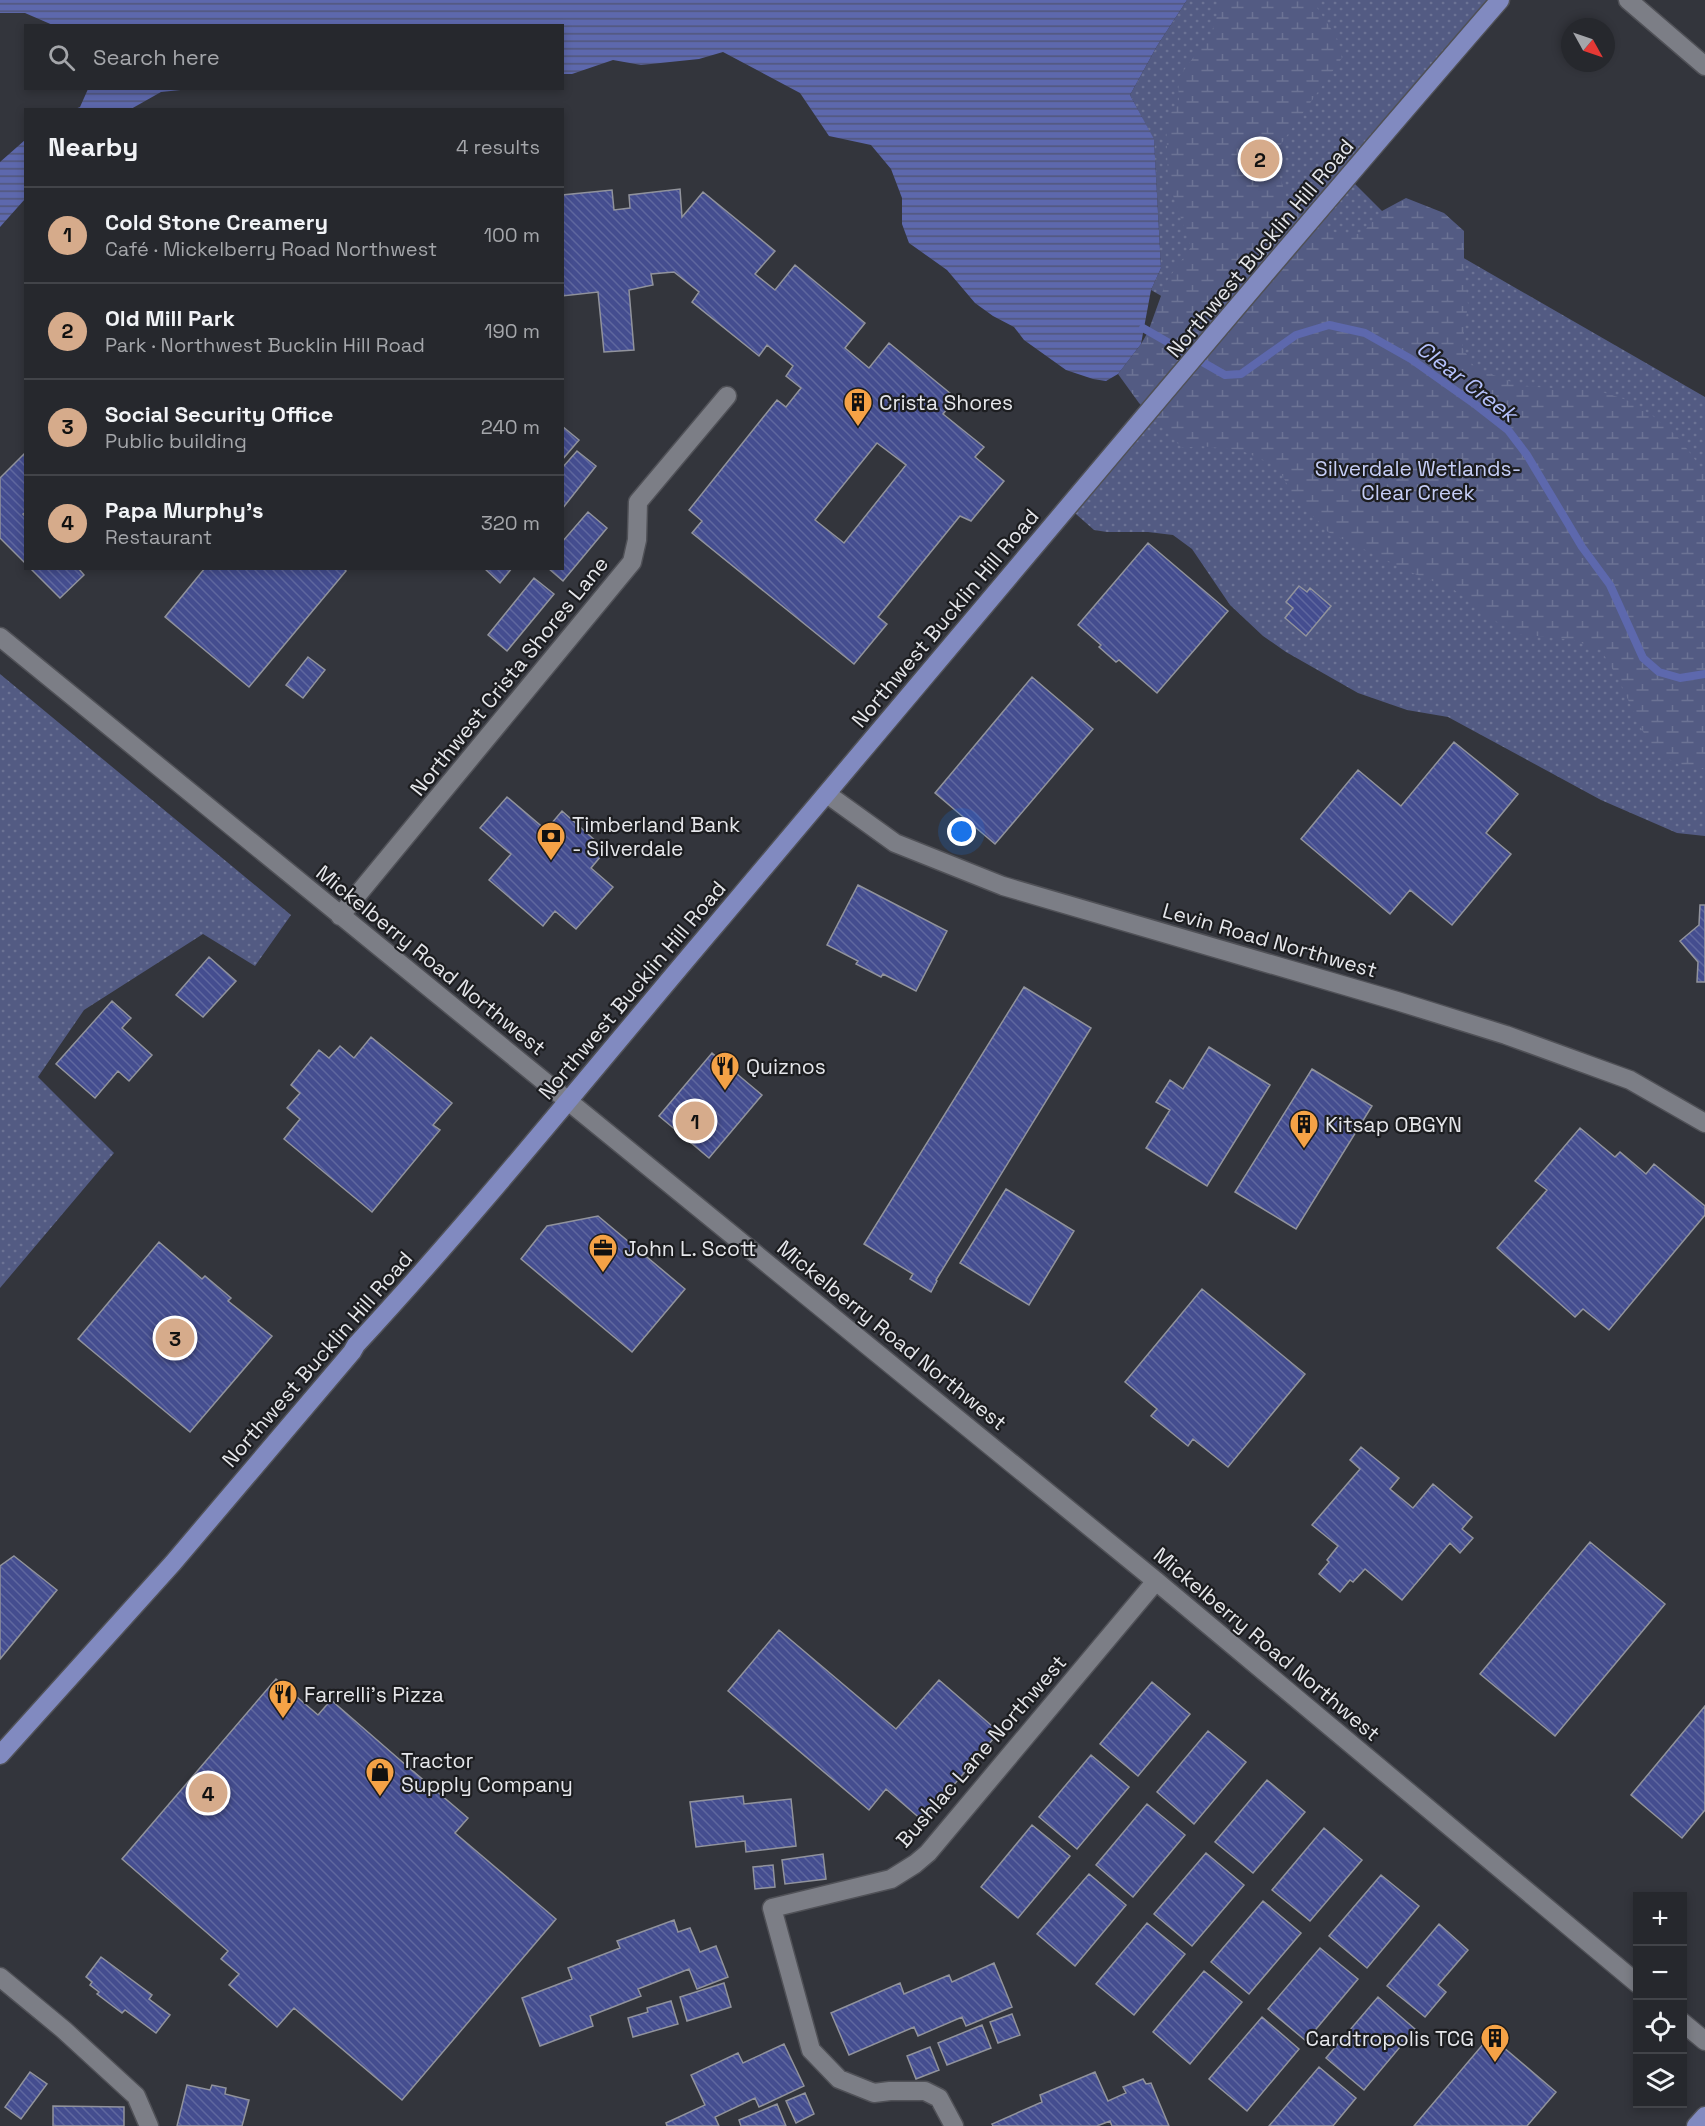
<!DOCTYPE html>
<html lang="en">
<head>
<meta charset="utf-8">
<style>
  :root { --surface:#26282d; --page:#323439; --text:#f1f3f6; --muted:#a4a6aa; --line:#424449; --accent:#d6ab8b }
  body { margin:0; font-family:"Space Grotesk",sans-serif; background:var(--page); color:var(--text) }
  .controls { position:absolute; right:18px; bottom:18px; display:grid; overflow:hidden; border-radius:0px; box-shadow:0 3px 9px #0003 }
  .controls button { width:54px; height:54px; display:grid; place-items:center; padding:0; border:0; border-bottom:2px solid var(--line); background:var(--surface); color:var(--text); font:30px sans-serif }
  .compass { position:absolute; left:1561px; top:18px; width:54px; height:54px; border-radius:50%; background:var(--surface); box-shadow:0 3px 9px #0003; rotate:130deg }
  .you { position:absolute; left:962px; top:832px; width:21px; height:21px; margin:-15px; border:4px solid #fff; border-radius:50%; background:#1a73e8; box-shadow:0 0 0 9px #1a73e833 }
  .badge { display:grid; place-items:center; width:39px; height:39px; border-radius:50%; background:var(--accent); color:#111; font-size:20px; font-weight:700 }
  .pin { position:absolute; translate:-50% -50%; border:3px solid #fff; box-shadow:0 2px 6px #0006 }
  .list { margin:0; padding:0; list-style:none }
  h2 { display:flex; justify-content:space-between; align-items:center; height:78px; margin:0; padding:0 24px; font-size:26px }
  h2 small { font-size:20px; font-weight:400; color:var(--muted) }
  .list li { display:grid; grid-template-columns:39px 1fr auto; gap:18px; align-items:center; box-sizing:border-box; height:96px; padding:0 24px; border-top:2px solid var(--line) }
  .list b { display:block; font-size:22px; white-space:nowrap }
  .list p { margin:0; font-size:20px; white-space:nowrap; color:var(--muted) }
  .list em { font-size:20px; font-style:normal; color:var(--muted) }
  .icon { flex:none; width:33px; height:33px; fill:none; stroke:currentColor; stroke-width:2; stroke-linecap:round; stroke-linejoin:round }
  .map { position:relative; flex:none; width:1705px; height:2126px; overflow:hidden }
  .search { position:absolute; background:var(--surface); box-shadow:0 3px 9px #0003; left:24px; top:24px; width:540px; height:66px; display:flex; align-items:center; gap:15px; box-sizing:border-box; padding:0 21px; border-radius:0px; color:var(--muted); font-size:22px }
  .panel { position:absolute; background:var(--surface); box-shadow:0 3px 9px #0003; left:24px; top:108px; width:540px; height:462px; border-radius:0px }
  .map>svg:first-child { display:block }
</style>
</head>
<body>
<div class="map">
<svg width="1705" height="2126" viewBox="0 0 1705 2126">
  <defs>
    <pattern id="grass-dots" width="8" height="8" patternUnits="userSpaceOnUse" patternTransform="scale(1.5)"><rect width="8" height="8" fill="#535b83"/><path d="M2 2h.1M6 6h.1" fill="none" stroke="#6c7395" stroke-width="1.8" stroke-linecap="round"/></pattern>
    <pattern id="wetland-marsh" width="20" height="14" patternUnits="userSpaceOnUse" patternTransform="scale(1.5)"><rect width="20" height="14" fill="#535b83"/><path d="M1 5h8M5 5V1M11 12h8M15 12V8" fill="none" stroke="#6c7395"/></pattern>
    <pattern id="water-rules" width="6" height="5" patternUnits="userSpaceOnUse" patternTransform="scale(1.5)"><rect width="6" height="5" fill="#5d68ad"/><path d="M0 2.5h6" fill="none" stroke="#51567a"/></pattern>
    <pattern id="building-back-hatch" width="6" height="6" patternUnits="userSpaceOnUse" patternTransform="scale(1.5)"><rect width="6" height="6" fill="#444d8f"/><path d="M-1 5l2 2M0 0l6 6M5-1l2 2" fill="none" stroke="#5f679f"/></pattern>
  </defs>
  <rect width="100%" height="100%" fill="#33353c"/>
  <path fill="url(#grass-dots)" d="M 1187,0 L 1500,0 L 1349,178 L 1382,211 L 1705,397 L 1705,836 L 1677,833 L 1601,800 L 1448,717 L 1407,710 L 1358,693 L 1286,652 L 1263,636 L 1230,605 L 1192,549 L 1173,535 L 1148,532 L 1107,532 L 1094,530 L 1068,507 L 1214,336 L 1177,305 L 1151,290 L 1161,268 L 1154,140 L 1130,95 L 1157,46 Z
    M 0,674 L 291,915 L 255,966 L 203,934 L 84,1010 L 38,1077 L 114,1153 L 0,1288 Z"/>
  <path fill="url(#wetland-marsh)" d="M 1225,0 L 1312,0 L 1337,38 L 1342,58 L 1276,151 L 1279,174 L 1287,199 L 1315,224 L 1337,233 L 1361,234 L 1382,211 L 1406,198 L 1444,213 L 1464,231 L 1464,269 L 1468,304 L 1462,347 L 1475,368 L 1522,386 L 1599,391 L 1627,400 L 1653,416 L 1678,437 L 1705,473 L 1705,769 L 1687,769 L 1654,751 L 1641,728 L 1619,680 L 1601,650 L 1573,640 L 1519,634 L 1497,622 L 1453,589 L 1417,575 L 1328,532 L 1293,495 L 1277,466 L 1240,450 L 1200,446 L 1182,448 L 1139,403 L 1118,374 L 1141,344 L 1148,332 L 1166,282 L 1191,247 L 1168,181 L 1166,118 L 1179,103 L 1178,78 L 1211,34 L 1220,6 Z"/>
  <path fill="url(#water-rules)" d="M 0,0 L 1187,0 L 1157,46 L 1130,95 L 1154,139 L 1161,268 L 1151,290 L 1141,344 L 1118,374 L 1106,381 L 1093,379 L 1066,370 L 1024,340 L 1014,327 L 993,316 L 975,303 L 947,270 L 909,243 L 902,224 L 902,198 L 891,169 L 871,145 L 829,136 L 800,93 L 723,52 L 699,59 L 641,65 L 613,60 L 572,74 L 563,74 L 562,26 L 55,26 L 25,13 L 0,13 Z
    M 88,89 L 88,88 L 190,89 L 161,92 L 131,109 L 75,109 L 80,107 Z
    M 25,140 L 25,199 L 0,227 L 0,162 Z"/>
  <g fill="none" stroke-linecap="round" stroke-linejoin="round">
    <path stroke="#5d68ad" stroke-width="8" d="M 1143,328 L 1225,375 L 1241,374 L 1296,335 L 1329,325 L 1365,333 L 1411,359 L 1476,405 L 1508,430 L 1527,455 L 1582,547 L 1610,585 L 1643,658 L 1659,672 L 1680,678 L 1705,674"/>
  </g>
  <path fill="url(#building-back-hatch)" stroke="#91939c" stroke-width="1.5" fill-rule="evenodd" d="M 680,189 L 682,217 L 703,192 L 775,251 L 755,274 L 775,290 L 795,265 L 865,323 L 845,348 L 869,368 L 889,343 L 956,398 L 943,414 L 984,447 L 975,457 L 1004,481 L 971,521 L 960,516 L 878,617 L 887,624 L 854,664 L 692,533 L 702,521 L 689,510 L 777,400 L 786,407 L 801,388 L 786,376 L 793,366 L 767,345 L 759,356 L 692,302 L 699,292 L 674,272 L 651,274 L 653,285 L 629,290 L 634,350 L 604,352 L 598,292 L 562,296 L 562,195 L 612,190 L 614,210 L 630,208 L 629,195 ZM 877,443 L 906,465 L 844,543 L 815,520 Z
    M 562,426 L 579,440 L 562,460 Z
    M 577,451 L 596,466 L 562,509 L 562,468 Z
    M 26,452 L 26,512 L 23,514 L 26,517 L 26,564 L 0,538 L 0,478 Z
    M 588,512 L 607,528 L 563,581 L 548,568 L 562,568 L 562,542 Z
    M 1148,543 L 1228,611 L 1157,693 L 1119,660 L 1116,662 L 1099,647 L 1101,645 L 1078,625 Z
    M 30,568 L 78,568 L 84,575 L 60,598 Z
    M 205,568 L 344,568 L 346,571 L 249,687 L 165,617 Z
    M 484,568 L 512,568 L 500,583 Z
    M 534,578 L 554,594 L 507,651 L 488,635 Z
    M 1299,586 L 1307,592 L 1310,588 L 1331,606 L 1306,636 L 1285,618 L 1293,608 L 1286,602 Z
    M 308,657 L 325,670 L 303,698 L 286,685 Z
    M 1032,677 L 1093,729 L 995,844 L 935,793 Z
    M 1454,742 L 1518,794 L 1486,833 L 1511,854 L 1452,925 L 1410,890 L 1390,914 L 1301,839 L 1358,770 L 1401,806 Z
    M 507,797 L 546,830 L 562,811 L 606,850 L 591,868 L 613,887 L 576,929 L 555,911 L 543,926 L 489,880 L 511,854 L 480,828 Z
    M 858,885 L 947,931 L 916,991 L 883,974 L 881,977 L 856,964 L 858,961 L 827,945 Z
    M 1700,905 L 1705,905 L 1705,982 L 1697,982 L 1698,962 L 1680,941 L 1699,925 Z
    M 209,957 L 236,981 L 203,1017 L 176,995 Z
    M 1024,987 L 1091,1028 L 936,1280 L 937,1281 L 931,1292 L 910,1279 L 913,1274 L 864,1244 Z
    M 112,1001 L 131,1018 L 122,1028 L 152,1055 L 129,1081 L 118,1071 L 95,1098 L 56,1064 Z
    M 371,1037 L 452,1103 L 433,1125 L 440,1130 L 372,1212 L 284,1139 L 300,1119 L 287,1108 L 300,1093 L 291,1085 L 319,1050 L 329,1058 L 340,1046 L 354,1058 Z
    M 1209,1047 L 1270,1085 L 1207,1186 L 1146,1148 L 1170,1110 L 1156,1102 L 1170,1080 L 1183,1089 Z
    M 712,1053 L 762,1095 L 709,1158 L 659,1116 Z
    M 1312,1069 L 1372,1106 L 1296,1229 L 1235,1192 Z
    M 1580,1128 L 1615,1157 L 1620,1152 L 1646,1174 L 1654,1164 L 1705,1206 L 1705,1215 L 1609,1330 L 1583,1309 L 1575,1317 L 1497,1248 L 1547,1190 L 1535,1181 Z
    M 1006,1189 L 1074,1231 L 1029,1305 L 960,1263 Z
    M 598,1216 L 685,1289 L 632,1352 L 521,1259 L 547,1226 Z
    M 159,1242 L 202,1279 L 205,1276 L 231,1298 L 228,1301 L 272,1336 L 190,1432 L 78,1339 Z
    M 1202,1289 L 1305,1374 L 1228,1467 L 1193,1439 L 1188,1446 L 1151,1416 L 1157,1409 L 1125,1382 Z
    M 1361,1447 L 1399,1478 L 1390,1489 L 1413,1508 L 1433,1484 L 1472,1517 L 1462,1529 L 1473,1538 L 1460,1553 L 1450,1543 L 1402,1600 L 1365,1569 L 1353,1582 L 1350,1580 L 1340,1592 L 1319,1574 L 1329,1562 L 1327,1560 L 1338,1546 L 1312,1525 L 1360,1469 L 1350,1460 Z
    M 1590,1542 L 1665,1604 L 1555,1736 L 1480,1674 Z
    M 14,1556 L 57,1590 L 0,1659 L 0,1566 Z
    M 779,1630 L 896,1729 L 939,1680 L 999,1732 L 923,1821 L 886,1789 L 869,1810 L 728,1691 Z
    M 276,1679 L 318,1715 L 331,1700 L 400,1760 L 468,1818 L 455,1833 L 556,1919 L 402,2100 L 294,2008 L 277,2027 L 229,1985 L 239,1974 L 221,1959 L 228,1951 L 122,1859 Z
    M 1152,1682 L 1190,1714 L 1138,1776 L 1100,1744 Z
    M 1705,1706 L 1705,1810 L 1682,1838 L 1631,1795 Z
    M 1208,1731 L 1246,1762 L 1194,1824 L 1157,1792 Z
    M 1091,1755 L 1129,1787 L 1077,1849 L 1039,1817 Z
    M 1267,1780 L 1305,1812 L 1253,1873 L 1215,1842 Z
    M 743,1796 L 744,1804 L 791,1799 L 796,1846 L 746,1852 L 745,1841 L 696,1847 L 690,1802 Z
    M 1147,1804 L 1185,1835 L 1133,1897 L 1096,1865 Z
    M 1032,1825 L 1070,1856 L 1018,1918 L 981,1887 Z
    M 1324,1828 L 1362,1860 L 1310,1921 L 1272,1890 Z
    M 1206,1853 L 1244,1885 L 1192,1946 L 1154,1914 Z
    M 823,1854 L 826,1879 L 785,1884 L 782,1860 Z
    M 773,1865 L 775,1887 L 755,1889 L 753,1867 Z
    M 1089,1874 L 1126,1905 L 1075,1966 L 1037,1934 Z
    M 1381,1875 L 1419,1906 L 1367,1968 L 1329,1936 Z
    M 1263,1901 L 1301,1933 L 1249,1994 L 1211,1962 Z
    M 674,1920 L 678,1932 L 690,1928 L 700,1952 L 716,1946 L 728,1977 L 697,1989 L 689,1969 L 638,1989 L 641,1996 L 590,2016 L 593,2026 L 540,2046 L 522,1998 L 572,1979 L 568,1968 L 620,1948 L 617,1941 Z
    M 1147,1923 L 1185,1954 L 1134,2015 L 1096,1984 Z
    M 1439,1924 L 1468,1950 L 1438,1985 L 1446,1992 L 1425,2017 L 1387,1986 Z
    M 1320,1948 L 1358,1979 L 1306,2041 L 1268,2009 Z
    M 101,1957 L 152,1995 L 149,1999 L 170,2015 L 156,2033 L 125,2010 L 122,2013 L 97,1994 L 99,1992 L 90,1985 L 92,1982 L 86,1977 Z
    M 994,1963 L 1012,2007 L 966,2026 L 962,2017 L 918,2036 L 914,2027 L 849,2055 L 831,2013 L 900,1983 L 904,1994 L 949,1975 L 952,1982 Z
    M 1204,1971 L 1242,2002 L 1190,2064 L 1153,2032 Z
    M 724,1983 L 731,2007 L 687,2021 L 680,1997 Z
    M 1378,1997 L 1415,2029 L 1364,2090 L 1326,2058 Z
    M 671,2001 L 678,2024 L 633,2037 L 628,2018 L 648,2012 L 647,2008 Z
    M 1012,2014 L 1020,2035 L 998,2043 L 990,2022 Z
    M 1262,2017 L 1299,2049 L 1247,2111 L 1209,2079 Z
    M 982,2025 L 991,2048 L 947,2065 L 938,2043 Z
    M 1490,2036 L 1556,2092 L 1527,2126 L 1414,2126 Z
    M 784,2044 L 804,2086 L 759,2107 L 755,2098 L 715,2117 L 719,2126 L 667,2126 L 666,2123 L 705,2105 L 691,2075 L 738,2053 L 743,2063 Z
    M 930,2047 L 939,2070 L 916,2079 L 907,2056 Z
    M 1319,2067 L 1356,2098 L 1333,2126 L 1269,2126 Z
    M 30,2072 L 47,2084 L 21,2119 L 5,2107 Z
    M 1095,2072 L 1108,2101 L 1126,2093 L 1123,2087 L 1143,2079 L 1146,2084 L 1151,2083 L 1169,2126 L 1112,2126 L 1110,2121 L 1097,2126 L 993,2126 L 992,2124 L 1042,2102 L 1040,2095 Z
    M 187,2085 L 210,2090 L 212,2085 L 226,2088 L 225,2094 L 249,2100 L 242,2126 L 177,2126 Z
    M 805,2093 L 814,2114 L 796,2123 L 786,2101 Z
    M 777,2104 L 786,2126 L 741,2126 L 739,2120 Z
    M 53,2106 L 124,2107 L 124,2126 L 53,2126 Z"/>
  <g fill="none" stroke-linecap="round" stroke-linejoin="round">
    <g stroke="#505157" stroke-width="21">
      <path id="minor" d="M 1628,0 L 1705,66
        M 0,637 L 1156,1581 L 1638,1984
        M 827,794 L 895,843 L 1003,886 L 1397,1001 L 1506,1035 L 1630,1080 L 1705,1123
        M 340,916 L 632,562 L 637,540 L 638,502 L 727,396
        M 0,1977 L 64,2030 L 136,2096 L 149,2126
        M 1682,2022 L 1705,2041
        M 954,2126 L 939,2098 L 925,2091 L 890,2091 L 874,2093 L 839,2079 L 811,2050 L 772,1908 L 891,1879 L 915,1864 L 928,1853 L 1156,1581"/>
    </g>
    <g stroke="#505157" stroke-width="21">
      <path id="major" d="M 0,1755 L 173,1563 L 352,1352 L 356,1345 C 480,1211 595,1067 714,927 C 975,618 1235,306 1500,0
        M 1696,2126 L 1705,2116"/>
    </g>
    <use href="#minor" stroke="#7c7e86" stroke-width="18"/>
    <use href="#major" stroke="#818ac0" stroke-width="18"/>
  </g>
  <defs>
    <g id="building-pin" transform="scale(1.5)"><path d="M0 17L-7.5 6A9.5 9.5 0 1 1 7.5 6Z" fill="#f5a246" stroke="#1c1d20"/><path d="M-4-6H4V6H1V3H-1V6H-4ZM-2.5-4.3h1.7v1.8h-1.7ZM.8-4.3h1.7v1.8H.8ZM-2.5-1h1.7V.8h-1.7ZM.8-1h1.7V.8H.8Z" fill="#111"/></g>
    <g id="bank-pin" transform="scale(1.5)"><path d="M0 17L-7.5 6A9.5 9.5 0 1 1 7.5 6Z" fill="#f5a246" stroke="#1c1d20"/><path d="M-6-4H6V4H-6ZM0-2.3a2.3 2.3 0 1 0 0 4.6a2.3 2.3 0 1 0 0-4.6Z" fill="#111"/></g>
    <g id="restaurant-pin" transform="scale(1.5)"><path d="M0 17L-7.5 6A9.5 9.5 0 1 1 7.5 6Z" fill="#f5a246" stroke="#1c1d20"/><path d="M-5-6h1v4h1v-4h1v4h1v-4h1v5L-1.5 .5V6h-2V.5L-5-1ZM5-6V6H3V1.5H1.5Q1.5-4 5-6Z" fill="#111"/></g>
    <g id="office-pin" transform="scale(1.5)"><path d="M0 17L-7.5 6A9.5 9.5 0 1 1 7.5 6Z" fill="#f5a246" stroke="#1c1d20"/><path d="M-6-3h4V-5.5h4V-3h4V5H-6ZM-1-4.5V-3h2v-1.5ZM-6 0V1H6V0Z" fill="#111"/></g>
    <g id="shop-pin" transform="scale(1.5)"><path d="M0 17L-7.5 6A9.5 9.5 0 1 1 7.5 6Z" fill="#f5a246" stroke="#1c1d20"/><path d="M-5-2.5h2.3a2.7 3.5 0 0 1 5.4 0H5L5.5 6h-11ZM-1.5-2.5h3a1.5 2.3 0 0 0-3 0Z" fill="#111"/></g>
  </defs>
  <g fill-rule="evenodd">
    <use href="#building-pin" x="858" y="402"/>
    <use href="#bank-pin" x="551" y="836"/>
    <use href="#restaurant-pin" x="725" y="1066"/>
    <use href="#building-pin" x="1304" y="1124"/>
    <use href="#office-pin" x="603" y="1248"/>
    <use href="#restaurant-pin" x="283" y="1694"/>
    <use href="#shop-pin" x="380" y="1772"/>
    <use href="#building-pin" x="1495" y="2038"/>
  </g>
  <g text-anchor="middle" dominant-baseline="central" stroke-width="4.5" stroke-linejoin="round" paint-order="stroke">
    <g font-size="21" fill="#e5e6ea" stroke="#1c1d20">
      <text transform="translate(1260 248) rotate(-50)">Northwest Bucklin Hill Road</text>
      <text transform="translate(945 618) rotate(-50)">Northwest Bucklin Hill Road</text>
      <text transform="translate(509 676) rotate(-51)">Northwest Crista Shores Lane</text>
      <text transform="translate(1270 940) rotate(16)">Levin Road Northwest</text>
      <text transform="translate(431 960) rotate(39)">Mickelberry Road Northwest</text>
      <text transform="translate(632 990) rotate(-50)">Northwest Bucklin Hill Road</text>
      <text transform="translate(892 1335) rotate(39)">Mickelberry Road Northwest</text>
      <text transform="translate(317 1359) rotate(-49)">Northwest Bucklin Hill Road</text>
      <text transform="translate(1267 1644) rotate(40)">Mickelberry Road Northwest</text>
      <text transform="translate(981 1751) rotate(-49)">Bushlac Lane Northwest</text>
    </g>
    <g font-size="21" fill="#e5e6ea" stroke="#1c1d20" text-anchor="start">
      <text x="879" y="402">Crista Shores</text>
      <text x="572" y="824">Timberland Bank<tspan x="572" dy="24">- Silverdale</tspan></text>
      <text x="746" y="1066">Quiznos</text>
      <text x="1325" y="1124">Kitsap OBGYN</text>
      <text x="624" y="1248">John L. Scott</text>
      <text x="304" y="1694">Farrelli's Pizza</text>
      <text x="401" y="1760">Tractor<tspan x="401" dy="24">Supply Company</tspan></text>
      <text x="1474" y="2038" text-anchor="end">Cardtropolis TCG</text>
    </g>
    <g font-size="21" fill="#c6cef6" stroke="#1c1d20">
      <text x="1418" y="468">Silverdale Wetlands-<tspan x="1418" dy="24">Clear Creek</tspan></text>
    </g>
    <g font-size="22" font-style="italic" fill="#b5c1fb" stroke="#1c1d20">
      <text transform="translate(1467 381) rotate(37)">Clear Creek</text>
    </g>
  </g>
</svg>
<div class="controls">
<button>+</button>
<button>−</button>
<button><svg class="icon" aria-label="locate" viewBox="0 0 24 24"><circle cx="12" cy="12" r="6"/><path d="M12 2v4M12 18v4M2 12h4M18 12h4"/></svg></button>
<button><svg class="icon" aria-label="layers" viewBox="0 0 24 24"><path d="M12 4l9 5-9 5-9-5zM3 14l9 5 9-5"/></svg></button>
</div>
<svg class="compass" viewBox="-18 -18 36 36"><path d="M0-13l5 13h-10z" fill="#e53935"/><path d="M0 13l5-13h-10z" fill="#a4a6aa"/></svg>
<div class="you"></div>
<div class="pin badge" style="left:695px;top:1121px">1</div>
<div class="pin badge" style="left:1260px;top:159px">2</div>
<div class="pin badge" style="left:175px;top:1338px">3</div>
<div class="pin badge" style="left:208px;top:1793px">4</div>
<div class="search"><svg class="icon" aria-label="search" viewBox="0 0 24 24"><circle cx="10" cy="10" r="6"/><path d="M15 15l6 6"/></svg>Search here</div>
<section class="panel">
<h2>Nearby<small>4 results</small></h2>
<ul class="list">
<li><span class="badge">1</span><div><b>Cold Stone Creamery</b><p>Café · Mickelberry Road Northwest</p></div><em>100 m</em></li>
<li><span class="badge">2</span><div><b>Old Mill Park</b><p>Park · Northwest Bucklin Hill Road</p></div><em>190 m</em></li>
<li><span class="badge">3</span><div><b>Social Security Office</b><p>Public building</p></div><em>240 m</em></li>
<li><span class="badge">4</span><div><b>Papa Murphy's</b><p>Restaurant</p></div><em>320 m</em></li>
</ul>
</section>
</div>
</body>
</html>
